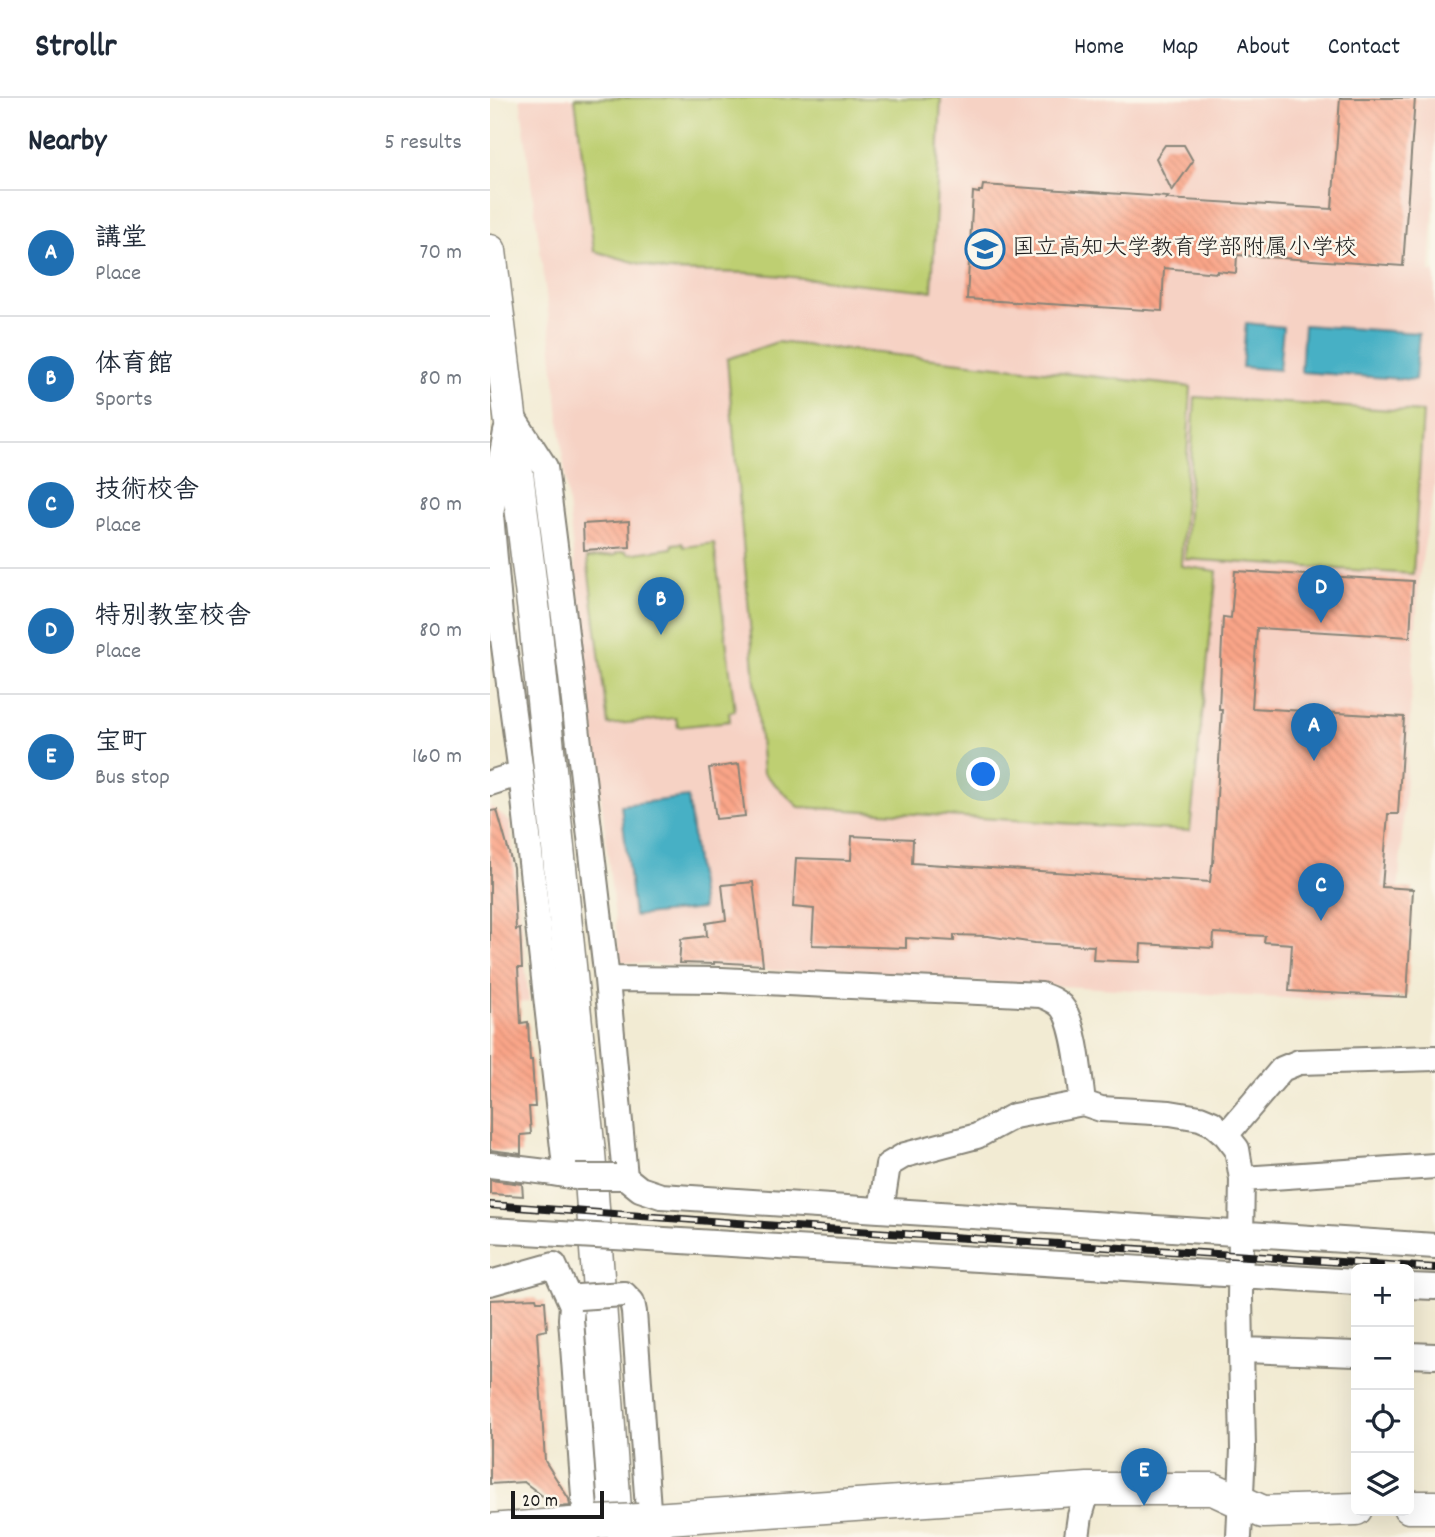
<!DOCTYPE html>
<html lang="en">
<head>
<meta charset="utf-8">
<style>
  :root { --surface:#fff; --page:#f2f2f3; --text:#1f2937; --muted:#747a83; --line:#e0e1e3; --accent:#1f6fb2 }
  body { margin:0; font-family:Dekko,"Klee One",sans-serif; background:var(--page); color:var(--text) }
  .controls { position:absolute; right:21px; bottom:21px; display:grid; overflow:hidden; border-radius:10px; box-shadow:0 7px 28px #0002 }
  .controls button { width:63px; height:63px; display:grid; place-items:center; padding:0; border:0; border-bottom:2px solid var(--line); background:var(--surface); color:var(--text); font:35px sans-serif }
  .scale { position:absolute; left:21px; bottom:18px; width:93px; box-sizing:border-box; padding-left:7px; border:4px solid #1c1c1c; border-top:0; font-size:19px; line-height:24px; white-space:nowrap; color:#1c1c1c; -webkit-text-stroke:5px #fbf7ec; paint-order:stroke }
  .you { position:absolute; left:494px; top:677px; width:24px; height:24px; margin:-18px; border:5px solid #fff; border-radius:50%; background:#1a73e8; box-shadow:0 0 0 10px #1a73e833 }
  .badge { display:grid; place-items:center; width:46px; height:46px; border-radius:50%; background:var(--accent); color:#fff; font-size:23px; font-weight:700 }
  .pin { position:absolute; translate:-50% -58px; filter:drop-shadow(0 2px 4px #0008) }
  .pin::after { content:''; position:absolute; top:37px; width:24px; height:21px; background:inherit; clip-path:polygon(0 0,100% 0,50% 100%) }
  .list { margin:0; padding:0; list-style:none }
  h2 { display:flex; justify-content:space-between; align-items:center; height:91px; margin:0; padding:0 28px; font-size:30px }
  h2 small { font-size:23px; font-weight:400; color:var(--muted) }
  .list li { display:grid; grid-template-columns:46px 1fr auto; gap:21px; align-items:center; box-sizing:border-box; height:126px; padding:0 28px; border-top:2px solid var(--line) }
  .list b { display:block; font-size:26px; white-space:nowrap }
  .list p { margin:0; font-size:23px; white-space:nowrap; color:var(--muted) }
  .list em { font-size:23px; font-style:normal; color:var(--muted) }
  .icon { flex:none; width:38px; height:38px; fill:none; stroke:currentColor; stroke-width:2; stroke-linecap:round; stroke-linejoin:round }
  .map { position:relative; flex:none; width:945px; height:1439px; overflow:hidden }
  header { display:flex; align-items:center; gap:42px; box-sizing:border-box; height:98px; padding:0 35px; background:var(--surface); border-bottom:2px solid var(--line) }
  header strong { font-size:33px }
  nav { display:flex; gap:38px; margin-inline-start:auto; font-size:24px }
  main { display:flex }
  aside { flex:1; background:var(--surface) }
  .map>svg:first-child { display:block }
</style>
</head>
<body>
<header>
<strong>Strollr</strong>
<nav><a>Home</a><a>Map</a><a>About</a><a>Contact</a></nav>
</header>
<main>
<aside>
<h2>Nearby<small>5 results</small></h2>
<ul class="list">
<li><span class="badge">A</span><div><b>講堂</b><p>Place</p></div><em>70 m</em></li>
<li><span class="badge">B</span><div><b>体育館</b><p>Sports</p></div><em>80 m</em></li>
<li><span class="badge">C</span><div><b>技術校舎</b><p>Place</p></div><em>80 m</em></li>
<li><span class="badge">D</span><div><b>特別教室校舎</b><p>Place</p></div><em>80 m</em></li>
<li><span class="badge">E</span><div><b>宝町</b><p>Bus stop</p></div><em>160 m</em></li>
</ul>
</aside>
<div class="map">
<svg width="945" height="1439" viewBox="0 0 945 1439">
  <defs>
    <pattern id="building-back-hatch" width="6" height="6" patternUnits="userSpaceOnUse" patternTransform="scale(1.75)"><rect width="6" height="6" fill="#faa588"/><path d="M-1 5l2 2M0 0l6 6M5-1l2 2" fill="none" stroke="#d68d75"/></pattern>
  </defs>
  <rect width="100%" height="100%" fill="#fbf7ec"/>
  <filter id="ink" filterUnits="userSpaceOnUse"><feTurbulence type="fractalNoise" baseFrequency=".0143" numOctaves="2"/><feDisplacementMap in="SourceGraphic" scale="14" xChannelSelector="R" yChannelSelector="G"/><feConvolveMatrix kernelMatrix="1 2 1 2 8 2 1 2 1" color-interpolation-filters="sRGB"/></filter>
  <filter id="wash" filterUnits="userSpaceOnUse"><feTurbulence type="fractalNoise" baseFrequency=".00686" numOctaves="4" result="noise"/><feDisplacementMap in="SourceGraphic" scale="28" xChannelSelector="R" yChannelSelector="G"/><feGaussianBlur stdDeviation="1.57" result="paint"/><feColorMatrix in="noise" values="0 0 0 0 0 0 0 0 0 0 0 0 0 0 0 0 0 1.4 0 .05"/><feComposite in="paint" operator="in"/></filter>
  <g filter="url(#wash)">
    <rect width="100%" height="100%" fill="#f2ebd3"/>
    <path fill="#f6d2c4" d="M 30,0 L 945,0 L 945,99 L 944,100 L 940,174 L 945,174 L 945,386 L 929,479 L 901,906 L 130,864 L 84,463 L 57,204 Z
      M 0,708 L 20,724 L 39,904 L 0,906 Z"/>
    <path fill="#becf72" stroke="#6d7647" stroke-width="2" d="M 85,0 L 451,0 L 442,193 L 261,175 L 176,173 L 104,153 Z
      M 287,244 L 701,289 L 691,468 L 727,473 L 700,733 L 309,709 L 273,675 L 237,261 Z
      M 705,299 L 933,314 L 923,476 L 695,461 Z
      M 192,445 L 194,449 L 224,445 L 245,613 L 239,614 L 240,623 L 188,629 L 186,620 L 118,627 L 97,460 L 126,457 L 126,455 L 136,453 L 137,456 L 182,450 L 183,446 Z"/>
    <path fill="#46b0c5" stroke="#316670" stroke-width="2" d="M 756,225 L 793,229 L 789,272 L 752,269 Z
      M 814,227 L 929,235 L 925,282 L 811,274 Z
      M 198,699 L 212,811 L 144,818 L 131,707 Z"/>
    <g id="blocks">
      <path fill="url(#building-back-hatch)" d="M 850,0 L 925,0 L 913,168 L 747,157 L 746,175 L 727,173 L 727,175 L 674,170 L 672,213 L 477,201 L 483,94 L 489,95 L 489,93 L 492,93 L 493,87 L 678,99 L 676,101 L 842,111 Z
        M 675,47 L 694,47 L 703,63 L 682,93 L 666,60 Z
        M 139,423 L 140,449 L 94,452 L 93,426 Z
        M 745,473 L 923,483 L 920,539 L 767,530 L 762,610 L 914,619 L 908,716 L 898,716 L 892,789 L 923,791 L 917,899 L 799,893 L 802,846 L 774,844 L 775,838 L 724,835 L 723,850 L 651,846 L 650,864 L 603,862 L 604,848 L 545,845 L 498,838 L 464,837 L 464,843 L 416,840 L 416,850 L 322,847 L 324,811 L 303,809 L 306,760 L 361,762 L 362,738 L 423,741 L 422,765 L 720,784 L 722,767 L 723,767 L 732,611 L 729,611 L 733,519 L 741,520 Z
        M 249,666 L 255,718 L 226,721 L 219,670 Z
        M 7,712 L 23,769 L 26,832 L 30,831 L 32,870 L 28,870 L 31,925 L 38,924 L 40,962 L 42,962 L 45,1009 L 39,1009 L 41,1036 L 31,1037 L 31,1056 L 0,1052 L 0,713 Z
        M 263,784 L 273,867 L 224,864 L 224,866 L 189,865 L 191,841 L 217,838 L 216,825 L 236,822 L 232,787 Z
        M 0,1082 L 32,1086 L 33,1098 L 0,1096 Z
        M 46,1200 L 47,1203 L 55,1203 L 57,1232 L 47,1234 L 55,1363 L 79,1401 L 80,1408 L 67,1409 L 34,1384 L 0,1386 L 0,1202 Z"/>
    </g>
  </g>
  <g filter="url(#ink)">
    <use href="#blocks" fill-opacity="0" stroke="#878478" stroke-width="2"/>
    <g fill="none" stroke-linecap="round" stroke-linejoin="round">
      <g stroke="#878478" stroke-width="28">
        <path id="minor" d="M 22,318 L 55,369 L 74,519 L 117,882 L 135,1079
          M 16,334 L 1,416 L 10,518 L 31,675 L 76,1077
          M 0,685 L 31,675
          M 117,882 L 127,881 L 231,882 L 551,897 C 559,900 565,902 571,908 C 586,925 590,982 593,1005 L 611,1011 L 680,1015 L 710,1020 L 722,1025 L 736,1037 L 747,1051 L 752,1081 L 750,1199 L 753,1351 L 749,1439
          M 736,1037 L 792,971 L 809,964 L 945,960
          M 0,1067 L 56,1074 L 86,1079
          M 126,1079 L 135,1079 L 150,1091 L 171,1098 L 945,1148
          M 752,1081 L 945,1068
          M 391,1112 L 398,1067 L 415,1057 L 487,1038 L 524,1018 L 593,1005
          M 0,1132 L 70,1136
          M 142,1140 L 866,1184
          M 0,1185 L 64,1167 L 82,1207
          M 919,1188 L 945,1189
          M 134,1196 L 142,1204 L 144,1214 L 160,1439
          M 89,1199 L 82,1207 L 81,1221 L 97,1439
          M 752,1252 L 866,1256
          M 919,1257 L 945,1258
          M 587,1439 L 590,1418 L 598,1391"/>
      </g>
      <g stroke="#878478" stroke-width="35">
        <path id="tertiary" d="M 0,153 L 45,523 L 99,1055 L 127,1439
          M 919,1409 L 945,1409
          M 149,1422 L 598,1391 L 723,1391 L 773,1414 L 866,1411
          M 0,1432 L 107,1424"/>
      </g>
      <use href="#minor" stroke="#fff" stroke-width="24"/>
      <use href="#tertiary" stroke="#fff" stroke-width="32"/>
      <g stroke="#1c1c1c" stroke-width="8">
        <path id="rail" d="M 0,1107 L 288,1128 L 945,1170"/>
      </g>
      <use href="#rail" stroke="#fbf7ec" stroke-width="5" stroke-dasharray="16" stroke-linecap="butt"/>
      <g stroke="#878478" stroke-width="28" stroke-linecap="butt">
        <path id="minor-bridge" d="M 86,1079 L 126,1079
          M 70,1136 L 142,1140
          M 89,1199 L 134,1196"/>
      </g>
      <g stroke="#878478" stroke-width="35" stroke-linecap="butt">
        <path id="tertiary-bridge" d="M 107,1424 L 149,1422"/>
      </g>
      <use href="#minor-bridge" stroke="#fff" stroke-width="24"/>
      <use href="#tertiary-bridge" stroke="#fff" stroke-width="32"/>
    </g>
  </g>
  <defs>
    <g id="school-ring" transform="scale(2.0125)"><circle r="9.5" fill="#fbf7ec" stroke="#1f6fb2" stroke-width="1.5"/><path d="M0-5L7-2L0 1L-7-2ZM-4 1L0 2.5L4 1V4Q0 6-4 4Z" fill="#1f6fb2"/></g>
  </defs>
  <g fill-rule="evenodd">
    <use href="#school-ring" x="495" y="151"/>
  </g>
  <g text-anchor="middle" dominant-baseline="central" stroke-width="5" stroke-linejoin="round" paint-order="stroke">
    <g font-size="23" fill="#1c1c1c" stroke="#fbf7ec" text-anchor="start">
      <text x="522" y="151">国立高知大学教育学部附属小学校</text>
    </g>
  </g>
</svg>
<div class="controls">
<button>+</button>
<button>−</button>
<button><svg class="icon" aria-label="locate" viewBox="0 0 24 24"><circle cx="12" cy="12" r="6"/><path d="M12 2v4M12 18v4M2 12h4M18 12h4"/></svg></button>
<button><svg class="icon" aria-label="layers" viewBox="0 0 24 24"><path d="M12 4l9 5-9 5-9-5zM3 14l9 5 9-5"/></svg></button>
</div>
<div class="scale">20 m</div>
<div class="you"></div>
<div class="pin badge" style="left:824px;top:663px">A</div>
<div class="pin badge" style="left:171px;top:537px">B</div>
<div class="pin badge" style="left:831px;top:823px">C</div>
<div class="pin badge" style="left:831px;top:525px">D</div>
<div class="pin badge" style="left:654px;top:1408px">E</div>
</div>
</main>
</body>
</html>
